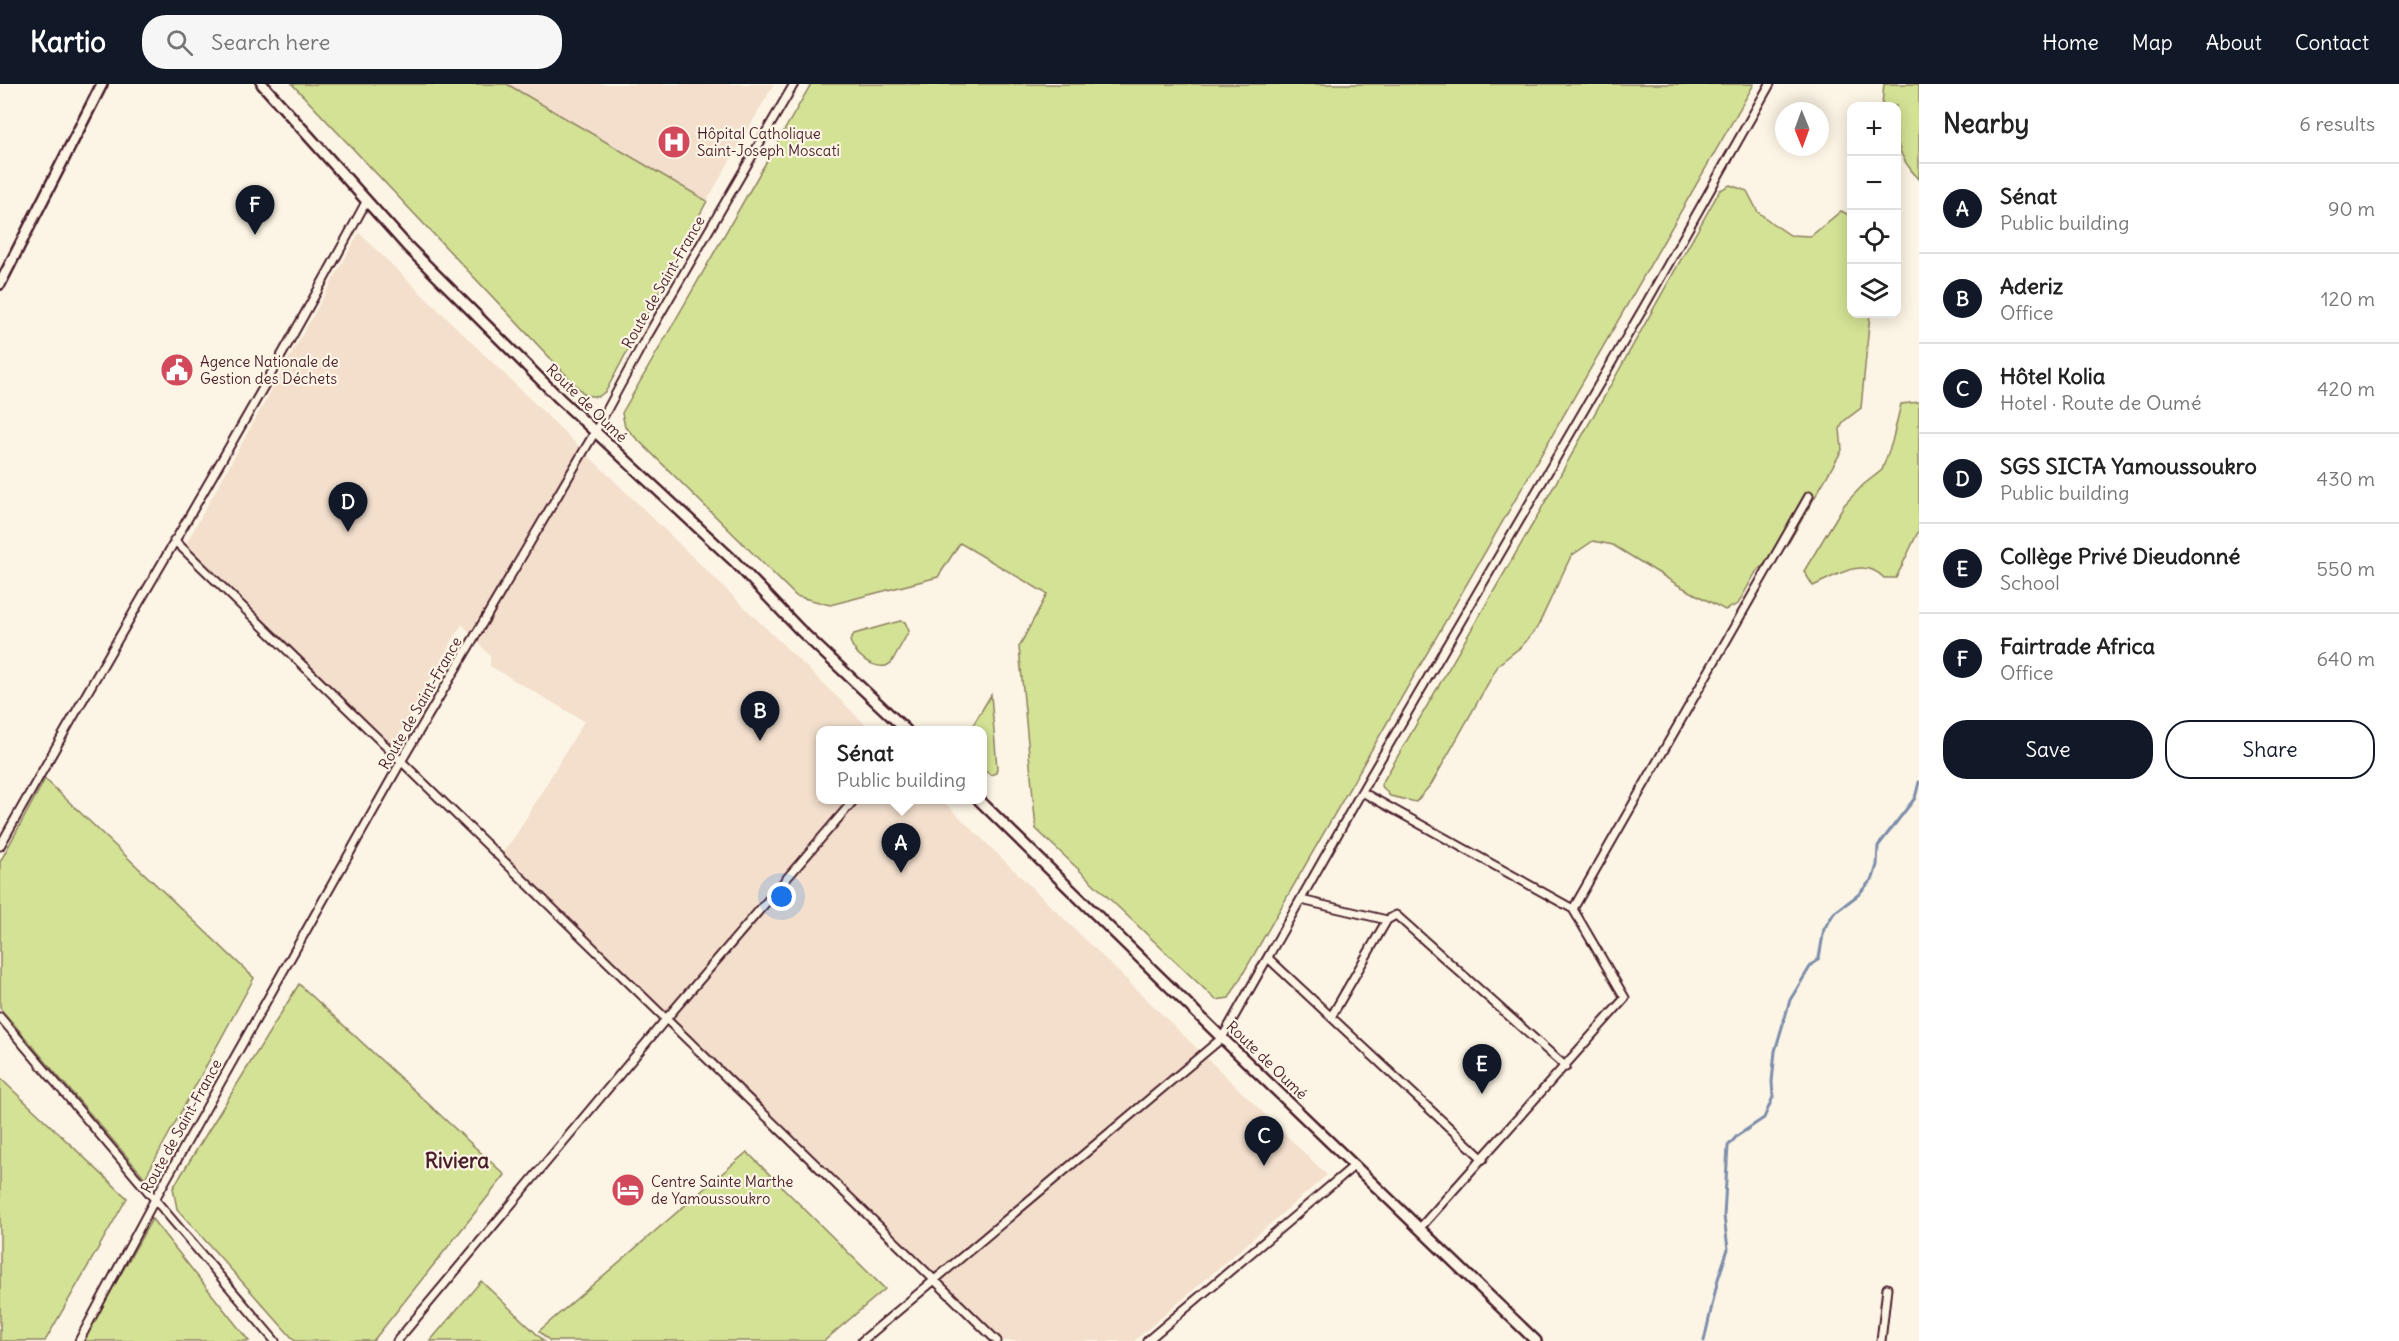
<!DOCTYPE html>
<html lang="en">
<head>
<meta charset="utf-8">
<style>
  :root { --surface:#fff; --page:#f6f6f6; --text:#222; --muted:#767676; --line:#e0e0e0; --accent:#111827 }
  body { margin:0; font-family:Delius,sans-serif; background:var(--page); color:var(--text) }
  .controls { position:absolute; right:18px; top:18px; display:grid; overflow:hidden; border-radius:12px; box-shadow:0 3px 15px #0003 }
  .controls button { width:54px; height:54px; display:grid; place-items:center; padding:0; border:0; border-bottom:2px solid var(--line); background:var(--surface); color:var(--text); font:30px sans-serif }
  .compass { position:absolute; left:1775px; top:18px; width:54px; height:54px; border-radius:50%; background:var(--surface); box-shadow:0 3px 15px #0003; rotate:179deg }
  .you { position:absolute; left:782px; top:813px; width:21px; height:21px; margin:-15px; border:4px solid #fff; border-radius:50%; background:#1a73e8; box-shadow:0 0 0 9px #1a73e833 }
  .badge { display:grid; place-items:center; width:39px; height:39px; border-radius:50%; background:var(--accent); color:#fff; font-size:20px; font-weight:700 }
  .pin { position:absolute; translate:-50% -50px; filter:drop-shadow(0 2px 3px #0008) }
  .pin::after { content:''; position:absolute; top:32px; width:21px; height:18px; background:inherit; clip-path:polygon(0 0,100% 0,50% 100%) }
  .popup { position:absolute; left:816px; top:642px; width:171px; height:78px; box-sizing:border-box; display:grid; place-content:center; border-radius:12px; background:var(--surface); filter:drop-shadow(0 2px 4px #0005); font-size:20px; white-space:nowrap; color:var(--muted) }
  .popup b { font-size:22px; color:var(--text) }
  .popup::after { content:''; position:absolute; left:50%; top:100%; margin-left:-12px; border:12px solid transparent; border-top-color:var(--surface) }
  .list { margin:0; padding:0; list-style:none }
  h2 { display:flex; justify-content:space-between; align-items:center; height:78px; margin:0; padding:0 24px; font-size:26px }
  h2 small { font-size:20px; font-weight:400; color:var(--muted) }
  .list li { display:grid; grid-template-columns:39px 1fr auto; gap:18px; align-items:center; box-sizing:border-box; height:90px; padding:0 24px; border-top:2px solid var(--line) }
  .list b { display:block; font-size:22px; white-space:nowrap }
  .list p { margin:0; font-size:20px; white-space:nowrap; color:var(--muted) }
  .list em { font-size:20px; font-style:normal; color:var(--muted) }
  .actions { display:flex; gap:12px; padding:18px 24px }
  .actions a { flex:1; padding:14px 0; border:2px solid var(--accent); border-radius:24px; text-align:center; font-size:21px; color:var(--accent) }
  .actions .main { background:var(--accent); color:#fff }
  .icon { flex:none; width:33px; height:33px; fill:none; stroke:currentColor; stroke-width:2; stroke-linecap:round; stroke-linejoin:round }
  .map { position:relative; flex:none; width:1919px; height:1257px; overflow:hidden }
  header { display:flex; align-items:center; gap:36px; box-sizing:border-box; height:84px; padding:0 30px; background:var(--accent); color:#fff }
  header strong { font-size:28px }
  nav { display:flex; gap:33px; margin-inline-start:auto; font-size:21px }
  .search { width:420px; height:54px; background:var(--page); display:flex; align-items:center; gap:15px; box-sizing:border-box; padding:0 21px; border-radius:24px; color:var(--muted); font-size:22px }
  main { display:flex }
  aside { flex:1; background:var(--surface) }
  .map>svg:first-child { display:block }
</style>
</head>
<body>
<header>
<strong>Kartio</strong>
<div class="search"><svg class="icon" aria-label="search" viewBox="0 0 24 24"><circle cx="10" cy="10" r="6"/><path d="M15 15l6 6"/></svg>Search here</div>
<nav><a>Home</a><a>Map</a><a>About</a><a>Contact</a></nav>
</header>
<main>
<div class="map">
<svg width="1919" height="1257" viewBox="0 0 1919 1257">
  <rect width="100%" height="100%" fill="#fcf5e5"/>
  <filter id="ink" filterUnits="userSpaceOnUse"><feTurbulence type="fractalNoise" baseFrequency=".0167" numOctaves="2"/><feDisplacementMap in="SourceGraphic" scale="12" xChannelSelector="R" yChannelSelector="G"/><feConvolveMatrix kernelMatrix="1 2 1 2 8 2 1 2 1" color-interpolation-filters="sRGB"/></filter>
  <g filter="url(#ink)">
    <path fill="#f3dfcc" d="M 507,0 L 774,0 L 707,117 Z
      M 359,149 L 871,646 L 820,646 L 820,716 L 942,716 L 1327,1091 L 1134,1257 L 1000,1257 L 501,770 L 516,751 L 584,637 L 490,582 L 490,572 L 462,540 L 393,661 L 184,463 Z"/>
    <path fill="#d3e295" stroke="#8e8060" stroke-width="1.5" d="M 292,0 L 507,0 L 707,117 L 606,307 L 598,313 L 585,311 Z
      M 811,0 L 1754,0 L 1229,914 L 1216,916 L 1036,745 L 1019,563 L 1047,510 L 960,459 L 938,493 L 830,521 L 796,512 L 625,343 L 622,329 Z
      M 1884,0 L 1919,0 L 1919,95 C 1895,71 1896,54 1896,22 L 1882,21 Z
      M 1730,101 L 1747,107 L 1758,128 L 1772,139 L 1790,151 L 1811,152 L 1841,127 L 1851,132 L 1852,230 L 1870,230 L 1861,324 L 1844,337 L 1840,345 L 1842,366 L 1789,458 L 1756,488 L 1738,520 L 1725,526 L 1678,501 L 1613,461 L 1593,457 L 1571,472 L 1537,544 L 1522,562 L 1499,580 L 1432,699 L 1416,718 L 1390,712 L 1381,701 L 1535,436 L 1720,106 Z
      M 1919,318 L 1919,446 L 1896,494 L 1884,494 C 1863,472 1836,492 1813,502 L 1804,487 L 1844,421 L 1863,401 L 1882,386 L 1892,358 L 1901,320 Z
      M 900,537 L 905,538 L 909,547 L 891,579 L 886,582 C 871,584 855,571 850,557 L 854,550 Z
      M 991,611 L 997,684 L 996,689 L 991,691 L 982,685 L 982,646 L 970,646 Z
      M 45,695 L 254,894 L 145,1094 L 0,924 L 0,778 Z
      M 299,900 L 505,1091 L 373,1257 L 295,1257 L 177,1125 L 173,1104 Z
      M 0,994 L 127,1114 L 45,1257 L 0,1257 Z
      M 747,1068 L 885,1205 L 824,1257 L 550,1257 L 539,1247 Z
      M 152,1135 L 249,1257 L 83,1257 Z
      M 481,1197 L 544,1257 L 430,1257 Z"/>
    <g fill="none" stroke-linecap="round" stroke-linejoin="round">
      <path stroke="#7d8daa" stroke-width="3" d="M 1704,1257 L 1718,1195 L 1728,1165 L 1724,1132 L 1728,1062 L 1737,1052 L 1764,1034 L 1773,1013 L 1772,998 L 1775,967 L 1790,916 L 1810,883 L 1819,874 L 1824,845 L 1834,829 L 1858,811 L 1873,794 L 1877,781 L 1878,762 L 1915,714 L 1919,698"/>
      <g stroke="#4a1f2b" stroke-width="11">
        <path id="street" d="M 174,456 L 997,1257
          M 1362,708 L 1573,825 L 1625,914 L 1419,1145
          M 0,762 C 120,547 249,336 366,118
          M 1301,816 L 1387,836
          M 1573,825 L 1809,412
          M 1268,874 L 1483,1075
          M 0,933 L 275,1257
          M 1331,933 L 1387,836 L 1396,831 L 1566,983
          M 79,1257 L 155,1115 L 402,676 L 595,348 L 641,263 L 794,0
          M 397,1257 L 666,935 L 854,716
          M 862,1257 L 1222,954 L 1370,693 L 1644,223 L 1770,0
          M 1147,1257 L 1355,1081
          M 1881,1257 L 1887,1204"/>
      </g>
      <g stroke="#4a1f2b" stroke-width="14">
        <path id="secondary" d="M 262,0 L 407,162 L 559,314 L 734,477 L 800,546 L 906,646
          M 0,200 L 102,0
          M 979,716 L 1222,954 L 1536,1257"/>
      </g>
      <use href="#street" stroke="#fcf5e5" stroke-width="7"/>
      <use href="#secondary" stroke="#fcf5e5" stroke-width="9"/>
    </g>
  </g>
  <defs>
    <g id="hospital-disc" transform="scale(1.725)"><circle r="9.5" fill="#d1495b" stroke="#fcf5e5"/><path d="M-5-5h3v3.5h4V-5h3V5h-3V1.5h-4V5h-3Z" fill="#fff"/></g>
    <g id="civic-disc" transform="scale(1.725)"><circle r="9.5" fill="#d1495b" stroke="#fcf5e5"/><path d="M-.6-6.5H3V-4.5H.6V-3L4-1V1h2V6H-6V1h2V-1L-.6-3ZM-1.2 2.5V6h2.4V2.5Z" fill="#fff"/></g>
    <g id="hotel-disc" transform="scale(1.725)"><circle r="9.5" fill="#d1495b" stroke="#fcf5e5"/><path d="M-6-4.5h1.5V1H6V5H4.5V3h-9V5H-6ZM-4 0a1.8 1.8 0 1 1 3.6 0ZM.5 0V-2.5h3Q6-2.5 6 0Z" fill="#fff"/></g>
  </defs>
  <g fill-rule="evenodd">
    <use href="#hospital-disc" x="674" y="58"/>
    <use href="#civic-disc" x="177" y="286"/>
    <use href="#hotel-disc" x="628" y="1106"/>
  </g>
  <g text-anchor="middle" dominant-baseline="central" stroke-width="4.5" stroke-linejoin="round" paint-order="stroke">
    <g font-size="15" fill="#4a1f2b" stroke="#fcf5e5" text-anchor="start">
      <text x="697" y="49">Hôpital Catholique<tspan x="697" dy="17">Saint-Joseph Moscati</tspan></text>
      <text x="200" y="277">Agence Nationale de<tspan x="200" dy="17">Gestion des Déchets</tspan></text>
      <text x="651" y="1097">Centre Sainte Marthe<tspan x="651" dy="17">de Yamoussoukro</tspan></text>
    </g>
    <g font-size="15" fill="#4a1f2b" stroke="#fcf5e5">
      <text transform="translate(663 198) rotate(-60)">Route de Saint-France</text>
      <text transform="translate(587 319) rotate(44)">Route de Oumé</text>
      <text transform="translate(420 619) rotate(-60)">Route de Saint-France</text>
      <text transform="translate(1267 976) rotate(44)">Route de Oumé</text>
      <text transform="translate(181 1042) rotate(-61)">Route de Saint-France</text>
    </g>
    <g font-size="21" font-weight="bold" fill="#4a1f2b" stroke="#fcf5e5">
      <text x="457" y="1076">Riviera</text>
    </g>
  </g>
</svg>
<div class="controls">
<button>+</button>
<button>−</button>
<button><svg class="icon" aria-label="locate" viewBox="0 0 24 24"><circle cx="12" cy="12" r="6"/><path d="M12 2v4M12 18v4M2 12h4M18 12h4"/></svg></button>
<button><svg class="icon" aria-label="layers" viewBox="0 0 24 24"><path d="M12 4l9 5-9 5-9-5zM3 14l9 5 9-5"/></svg></button>
</div>
<svg class="compass" viewBox="-18 -18 36 36"><path d="M0-13l5 13h-10z" fill="#e53935"/><path d="M0 13l5-13h-10z" fill="#767676"/></svg>
<div class="you"></div>
<div class="pin badge" style="left:901px;top:789px">A</div>
<div class="popup"><b>Sénat</b>Public building</div>
<div class="pin badge" style="left:760px;top:657px">B</div>
<div class="pin badge" style="left:1264px;top:1082px">C</div>
<div class="pin badge" style="left:348px;top:448px">D</div>
<div class="pin badge" style="left:1482px;top:1010px">E</div>
<div class="pin badge" style="left:255px;top:151px">F</div>
</div>
<aside>
<h2>Nearby<small>6 results</small></h2>
<ul class="list">
<li><span class="badge">A</span><div><b>Sénat</b><p>Public building</p></div><em>90 m</em></li>
<li><span class="badge">B</span><div><b>Aderiz</b><p>Office</p></div><em>120 m</em></li>
<li><span class="badge">C</span><div><b>Hôtel Kolia</b><p>Hotel · Route de Oumé</p></div><em>420 m</em></li>
<li><span class="badge">D</span><div><b>SGS SICTA Yamoussoukro</b><p>Public building</p></div><em>430 m</em></li>
<li><span class="badge">E</span><div><b>Collège Privé Dieudonné</b><p>School</p></div><em>550 m</em></li>
<li><span class="badge">F</span><div><b>Fairtrade Africa</b><p>Office</p></div><em>640 m</em></li>
</ul>
<div class="actions"><a class="main">Save</a><a>Share</a></div>
</aside>
</main>
</body>
</html>
